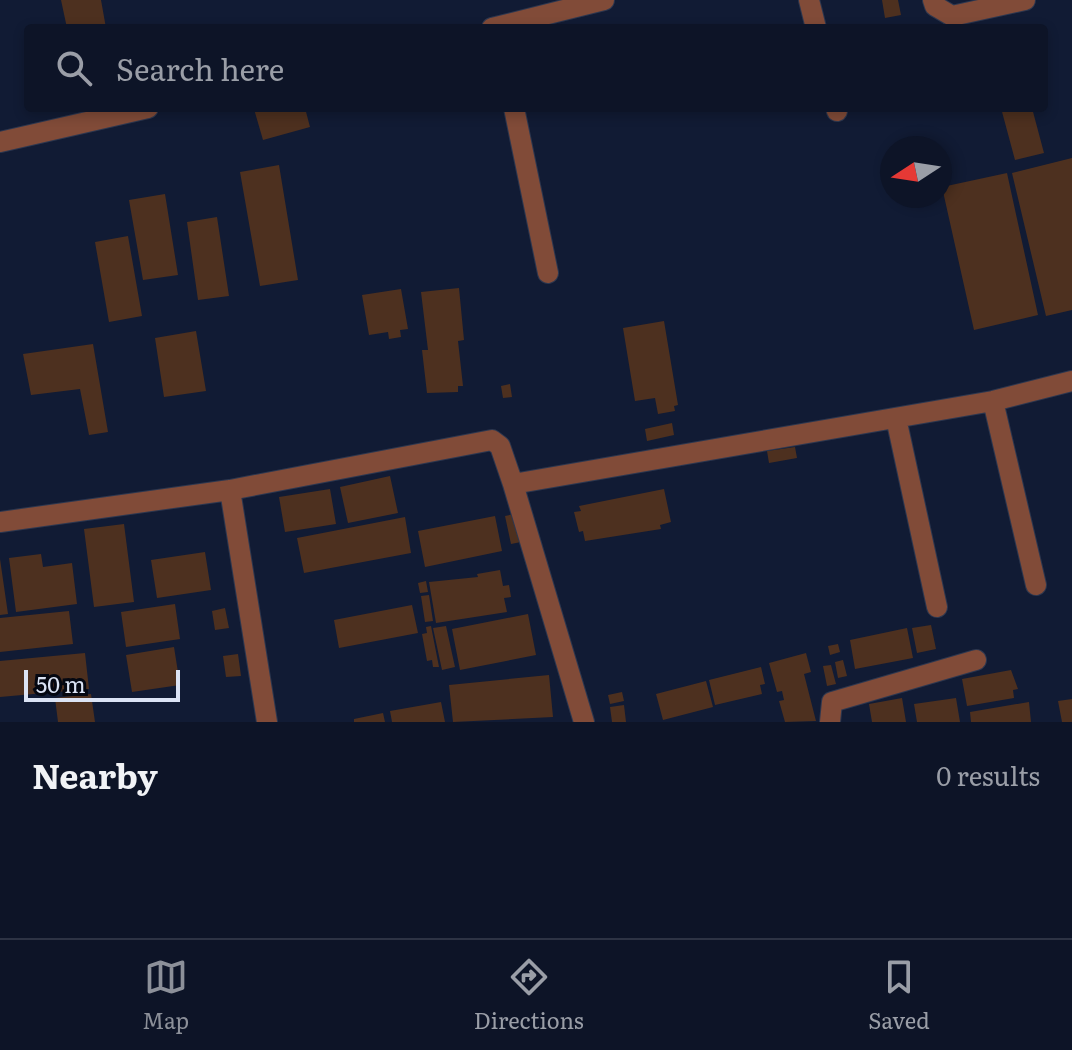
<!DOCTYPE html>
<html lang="en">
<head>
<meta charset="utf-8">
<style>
  :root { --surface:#0d1427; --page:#161d2f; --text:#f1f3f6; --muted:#9a9ea7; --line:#2d3344; --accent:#8c9099 }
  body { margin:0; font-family:Literata,serif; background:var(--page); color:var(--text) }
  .compass { position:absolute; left:880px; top:136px; width:72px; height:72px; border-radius:50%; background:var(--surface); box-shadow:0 4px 12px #0003; rotate:258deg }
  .scale { position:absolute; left:24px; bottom:20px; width:156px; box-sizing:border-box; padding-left:8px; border:4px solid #dbe3f4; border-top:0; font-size:22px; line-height:28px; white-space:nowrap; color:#dbe3f4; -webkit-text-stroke:6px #040711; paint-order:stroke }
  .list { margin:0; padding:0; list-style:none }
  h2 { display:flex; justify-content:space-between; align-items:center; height:104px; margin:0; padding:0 32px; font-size:34px }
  h2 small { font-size:26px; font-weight:400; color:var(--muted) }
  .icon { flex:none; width:44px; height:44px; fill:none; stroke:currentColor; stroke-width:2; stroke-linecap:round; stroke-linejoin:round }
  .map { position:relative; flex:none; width:1072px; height:722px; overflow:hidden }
  .search { position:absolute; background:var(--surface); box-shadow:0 4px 12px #0003; left:24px; right:24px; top:24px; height:88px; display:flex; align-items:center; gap:20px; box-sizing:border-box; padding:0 28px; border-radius:8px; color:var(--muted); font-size:30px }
  .sheet { height:216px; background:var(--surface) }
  nav { display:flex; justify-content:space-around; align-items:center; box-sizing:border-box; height:112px; border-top:2px solid var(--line); background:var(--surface); font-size:22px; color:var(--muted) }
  nav a { display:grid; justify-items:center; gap:4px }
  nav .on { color:var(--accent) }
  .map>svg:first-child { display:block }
</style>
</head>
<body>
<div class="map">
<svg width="1072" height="722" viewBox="0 0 1072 722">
  <rect width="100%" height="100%" fill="#111b34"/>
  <path fill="#4d301f" d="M 61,0 L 101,0 L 106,28 L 67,28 Z
    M 882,0 L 898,0 L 901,15 L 885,18 Z
    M 305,108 L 310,127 L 263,140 L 254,109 Z
    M 1001,108 L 1032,108 L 1044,153 L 1015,160 Z
    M 1072,158 L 1072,310 L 1046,316 L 1012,173 Z
    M 279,165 L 298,280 L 260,286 L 240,172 Z
    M 1007,173 L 1038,315 L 974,330 L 942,187 Z
    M 165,194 L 178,275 L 143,280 L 129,200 Z
    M 217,217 L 229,296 L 198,300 L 187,222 Z
    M 128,236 L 142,316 L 109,322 L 95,242 Z
    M 459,288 L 464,340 L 458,341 L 463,386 L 458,386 L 458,392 L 427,393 L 422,350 L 428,350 L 421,292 Z
    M 401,289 L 408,329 L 400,330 L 401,337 L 389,339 L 388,332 L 369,335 L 362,295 Z
    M 664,321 L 678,405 L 674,406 L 675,411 L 658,414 L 655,398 L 635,401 L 623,328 Z
    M 196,331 L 206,391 L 164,397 L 155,338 Z
    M 93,344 L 108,432 L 89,435 L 80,389 L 31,395 L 23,354 Z
    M 510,384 L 512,397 L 503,398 L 501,386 Z
    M 672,423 L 674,435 L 647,441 L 645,429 Z
    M 795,447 L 797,458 L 769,463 L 767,451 Z
    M 390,476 L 398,513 L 348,523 L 340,487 Z
    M 330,489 L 336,524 L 285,532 L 279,497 Z
    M 664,489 L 671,522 L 660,525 L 661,529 L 585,541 L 583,531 L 579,532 L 574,512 L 581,511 L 579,506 Z
    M 514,514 L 521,542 L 511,544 L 505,516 Z
    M 495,516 L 502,551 L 425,567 L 418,531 Z
    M 405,517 L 411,553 L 304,573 L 297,538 Z
    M 124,524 L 134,602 L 94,607 L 84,529 Z
    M 205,552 L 211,590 L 157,598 L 151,560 Z
    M 41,554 L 43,567 L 72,563 L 77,604 L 16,612 L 9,558 Z
    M 0,559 L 8,614 L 0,615 Z
    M 500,570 L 503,586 L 509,585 L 511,597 L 504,598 L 507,612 L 436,623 L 429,582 L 478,577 L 477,574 Z
    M 426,581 L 428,592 L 420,593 L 418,583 Z
    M 429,595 L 433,621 L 425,622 L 421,596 Z
    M 175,604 L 180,639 L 126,647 L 121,612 Z
    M 412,605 L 418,633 L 339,648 L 334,620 Z
    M 225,608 L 229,628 L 215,630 L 212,611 Z
    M 69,611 L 73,644 L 0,652 L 0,618 Z
    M 528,614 L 536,655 L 460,670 L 452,629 Z
    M 931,625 L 936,649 L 917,653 L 912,628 Z
    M 431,626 L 439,667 L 433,667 L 432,660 L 427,661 L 422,634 L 427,633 L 426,627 Z
    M 446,626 L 455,667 L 442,670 L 433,628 Z
    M 907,628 L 913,658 L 855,669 L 850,640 Z
    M 838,644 L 840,652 L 830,655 L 828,646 Z
    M 174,647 L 180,685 L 132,692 L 126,655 Z
    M 85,653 L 89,689 L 0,697 L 0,661 Z
    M 806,653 L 811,672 L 804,674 L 816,721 L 785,722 L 779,701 L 784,700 L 782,691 L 777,692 L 769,663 Z
    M 238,654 L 241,676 L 226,677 L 223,656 Z
    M 843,660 L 847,676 L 838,678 L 835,662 Z
    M 831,665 L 836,684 L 827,686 L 823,666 Z
    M 761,667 L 765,684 L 760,685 L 762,694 L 715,705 L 709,680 Z
    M 1011,670 L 1018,689 L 1013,690 L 1014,698 L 967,706 L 962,679 Z
    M 549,675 L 553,717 L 453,722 L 449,685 Z
    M 706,681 L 713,707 L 663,720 L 656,694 Z
    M 622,692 L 624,701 L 610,704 L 608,695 Z
    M 91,694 L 95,722 L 58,722 L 55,698 Z
    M 902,698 L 906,722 L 872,722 L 869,704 Z
    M 956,698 L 960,722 L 917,722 L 914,704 Z
    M 1072,699 L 1072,722 L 1062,722 L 1058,701 Z
    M 441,702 L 445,722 L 392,722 L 390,711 Z
    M 1029,702 L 1031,722 L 971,722 L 970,712 Z
    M 624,705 L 626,722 L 612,722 L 610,707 Z
    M 383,713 L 385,722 L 354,722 L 354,719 Z"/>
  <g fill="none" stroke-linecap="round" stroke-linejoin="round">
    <g stroke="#2d374f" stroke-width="22">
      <path id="street" d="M 809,0 L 816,28
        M 933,0 L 935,6 L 952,16 L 1025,0
        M 492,28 L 604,0
        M 514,108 L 548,273
        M 836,108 L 837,111
        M 0,142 L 148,108
        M 993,401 L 1036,585
        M 896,418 L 937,607
        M 513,484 L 993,401 L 1072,381
        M 230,490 L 267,722
        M 0,522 L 230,490 L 492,440 L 500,446 L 513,484 L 584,722
        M 830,722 L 832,702 L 976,660"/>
    </g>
    <use href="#street" stroke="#814b38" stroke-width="20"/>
  </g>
</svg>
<svg class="compass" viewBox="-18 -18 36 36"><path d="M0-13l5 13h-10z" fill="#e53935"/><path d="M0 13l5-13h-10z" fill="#9a9ea7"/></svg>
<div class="scale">50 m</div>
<div class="search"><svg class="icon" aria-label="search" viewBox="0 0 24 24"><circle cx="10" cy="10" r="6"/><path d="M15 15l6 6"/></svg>Search here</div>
</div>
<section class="sheet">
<h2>Nearby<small>0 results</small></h2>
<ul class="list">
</ul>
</section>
<nav>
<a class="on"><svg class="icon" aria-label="map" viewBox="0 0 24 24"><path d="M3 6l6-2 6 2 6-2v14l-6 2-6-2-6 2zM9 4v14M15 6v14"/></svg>Map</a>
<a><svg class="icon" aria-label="directions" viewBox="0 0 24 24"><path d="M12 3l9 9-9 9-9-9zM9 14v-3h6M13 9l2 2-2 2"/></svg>Directions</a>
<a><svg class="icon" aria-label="saved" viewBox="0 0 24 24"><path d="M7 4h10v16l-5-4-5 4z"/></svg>Saved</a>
</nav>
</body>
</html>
